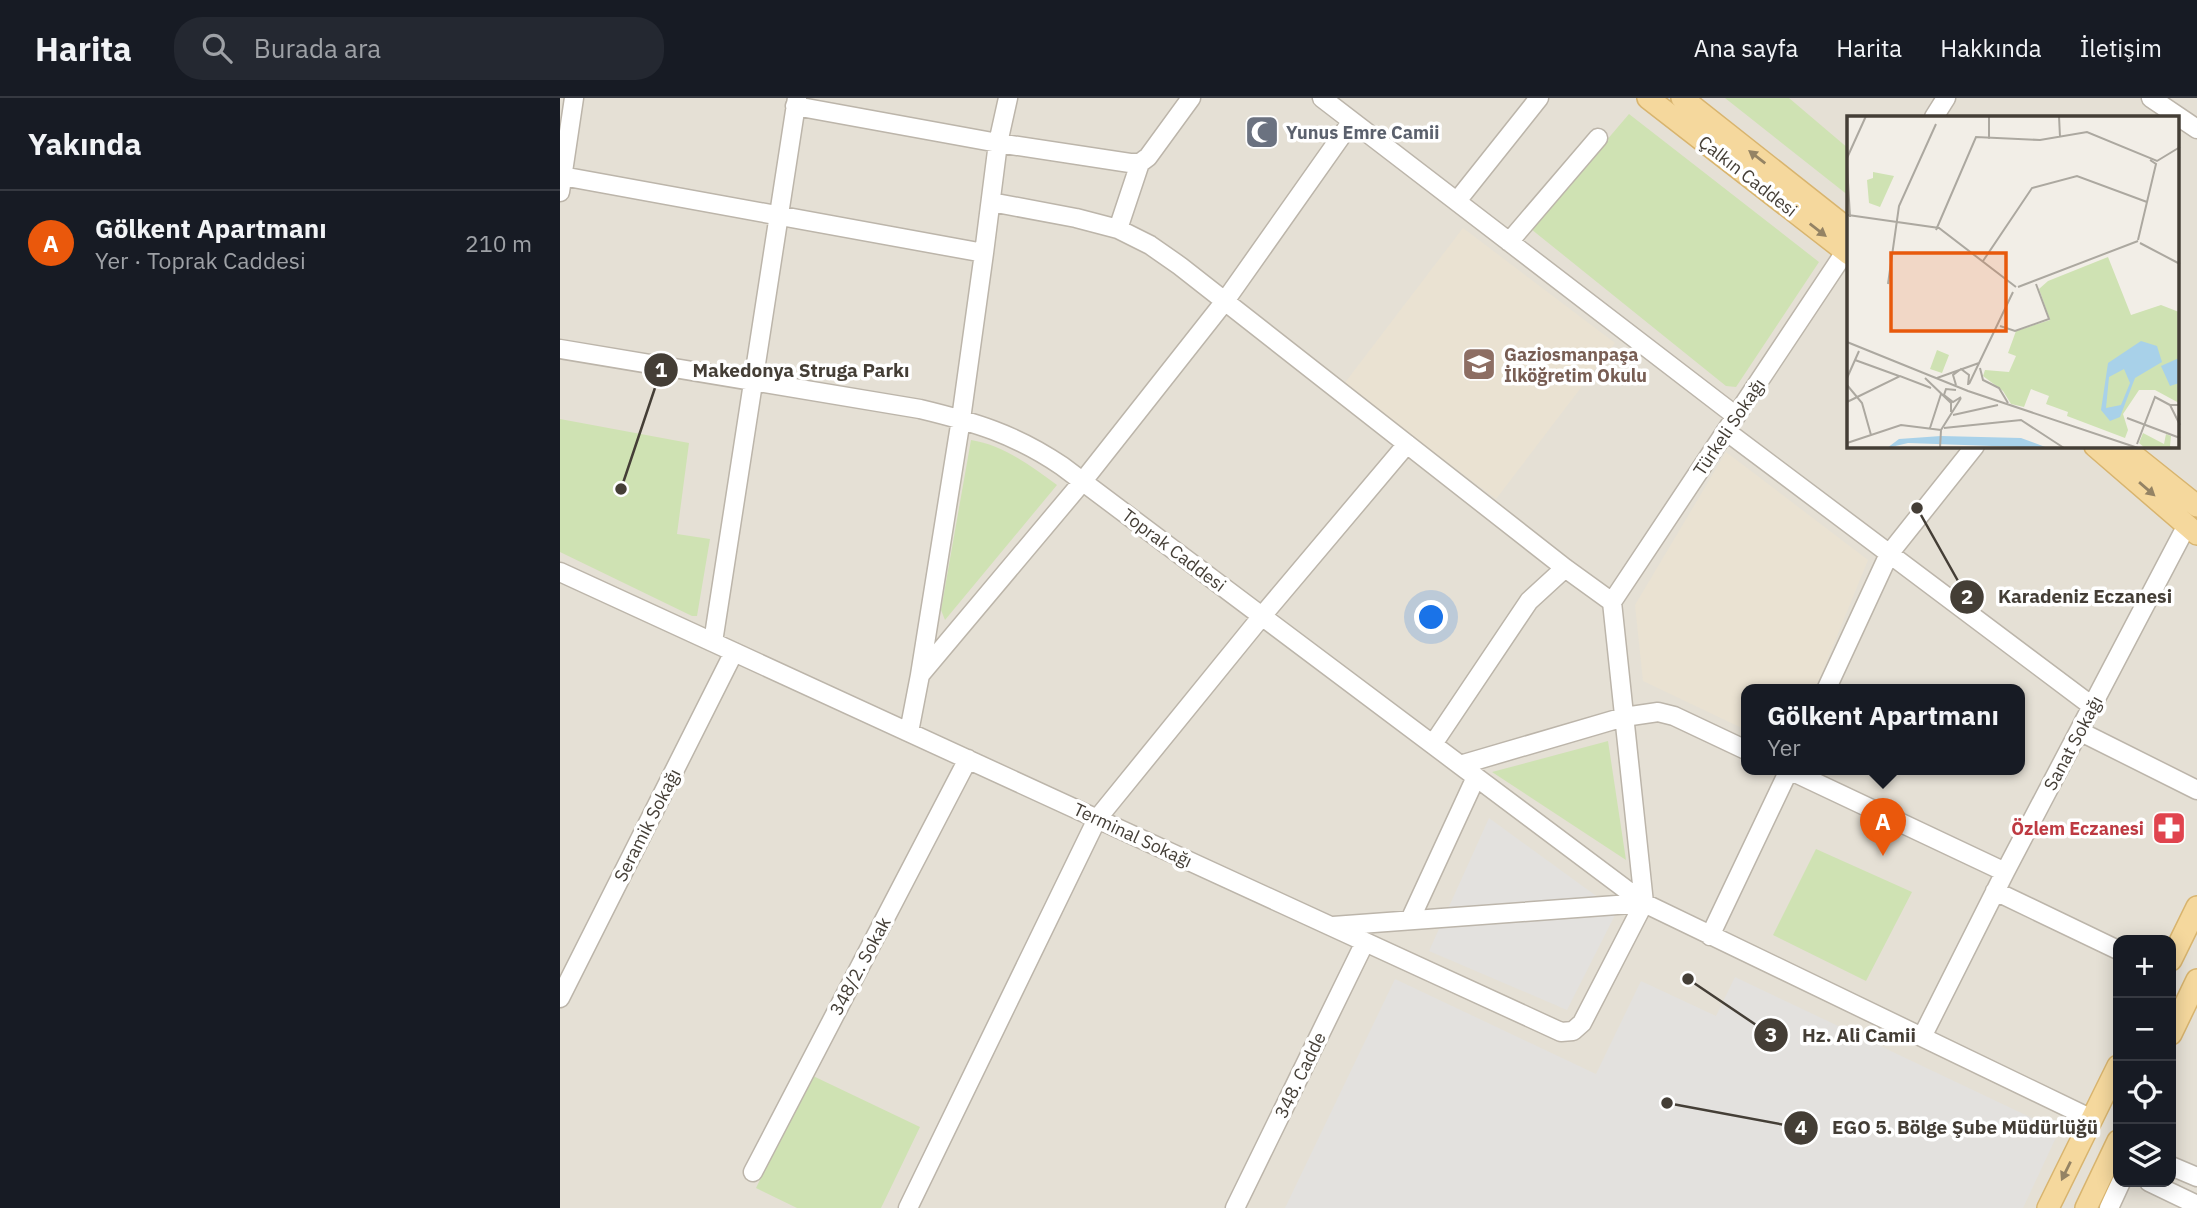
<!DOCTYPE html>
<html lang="tr">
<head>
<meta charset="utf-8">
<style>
  :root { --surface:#171b24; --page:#242831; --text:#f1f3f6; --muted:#9ea1a6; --line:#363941; --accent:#ea580c }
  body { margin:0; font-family:"IBM Plex Sans",sans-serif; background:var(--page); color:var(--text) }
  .controls { position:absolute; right:21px; bottom:21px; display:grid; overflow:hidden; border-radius:14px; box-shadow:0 4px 18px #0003 }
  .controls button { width:63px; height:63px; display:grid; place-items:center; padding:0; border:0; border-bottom:2px solid var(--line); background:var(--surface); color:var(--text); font:35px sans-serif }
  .you { position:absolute; left:872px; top:520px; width:24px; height:24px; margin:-18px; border:5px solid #fff; border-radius:50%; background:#1a73e8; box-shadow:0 0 0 10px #1a73e833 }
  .badge { display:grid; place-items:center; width:46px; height:46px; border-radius:50%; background:var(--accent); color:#fff; font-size:23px; font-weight:700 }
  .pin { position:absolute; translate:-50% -58px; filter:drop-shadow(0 2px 4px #0008) }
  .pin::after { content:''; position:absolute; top:37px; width:24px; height:21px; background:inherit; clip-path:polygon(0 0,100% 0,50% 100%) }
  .popup { position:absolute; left:1181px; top:586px; width:284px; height:91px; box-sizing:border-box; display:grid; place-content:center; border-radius:14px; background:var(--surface); filter:drop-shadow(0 2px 5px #0005); font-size:23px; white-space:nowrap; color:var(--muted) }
  .popup b { font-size:26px; color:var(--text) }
  .popup::after { content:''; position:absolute; left:50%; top:100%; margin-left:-14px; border:14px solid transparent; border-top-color:var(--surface) }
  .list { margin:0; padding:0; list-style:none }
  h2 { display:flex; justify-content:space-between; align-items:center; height:91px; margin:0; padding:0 28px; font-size:30px }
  h2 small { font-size:23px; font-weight:400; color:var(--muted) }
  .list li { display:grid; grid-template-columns:46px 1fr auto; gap:21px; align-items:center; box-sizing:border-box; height:105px; padding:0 28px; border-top:2px solid var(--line) }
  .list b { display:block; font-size:26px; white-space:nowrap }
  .list p { margin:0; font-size:23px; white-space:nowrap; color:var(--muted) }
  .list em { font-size:23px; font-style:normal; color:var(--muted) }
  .icon { flex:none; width:38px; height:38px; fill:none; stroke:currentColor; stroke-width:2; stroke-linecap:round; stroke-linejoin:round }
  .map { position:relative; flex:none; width:1637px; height:1110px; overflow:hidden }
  header { display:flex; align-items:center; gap:42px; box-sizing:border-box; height:98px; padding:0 35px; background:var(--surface); border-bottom:2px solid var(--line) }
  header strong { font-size:33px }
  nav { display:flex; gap:38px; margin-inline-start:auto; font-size:24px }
  .search { width:490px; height:63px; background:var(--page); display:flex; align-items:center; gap:18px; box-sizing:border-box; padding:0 24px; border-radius:28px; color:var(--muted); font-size:26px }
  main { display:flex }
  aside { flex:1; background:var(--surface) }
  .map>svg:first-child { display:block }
</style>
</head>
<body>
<header>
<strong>Harita</strong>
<div class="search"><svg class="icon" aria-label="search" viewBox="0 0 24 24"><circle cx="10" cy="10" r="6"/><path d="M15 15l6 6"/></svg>Burada ara</div>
<nav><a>Ana sayfa</a><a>Harita</a><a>Hakkında</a><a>İletişim</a></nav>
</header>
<main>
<aside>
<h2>Yakında<small></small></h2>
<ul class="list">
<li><span class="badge">A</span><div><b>Gölkent Apartmanı</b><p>Yer · Toprak Caddesi</p></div><em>210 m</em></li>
</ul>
</aside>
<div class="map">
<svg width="1637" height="1110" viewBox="0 0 1637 1110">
  <rect width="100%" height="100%" fill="#f2eee7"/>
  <path fill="#e5e0d5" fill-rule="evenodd" d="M 0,0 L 1637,0 L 1637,1110 L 0,1110 ZM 1289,19 L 1618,19 L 1618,348 L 1289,348 ZM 1186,592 L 1460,592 L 1460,672 L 1186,672 ZM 1558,842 L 1611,842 L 1611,1084 L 1558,1084 Z"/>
  <path fill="#eae2d2" d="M 903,130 L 1055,245 L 936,401 L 784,286 Z
    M 1166,354 L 1308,462 L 1255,592 L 1186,592 L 1186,632 L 1083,583 L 1075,507 Z"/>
  <path fill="#cfe2b3" d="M 1165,0 L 1229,0 L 1289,51 L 1289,98 Z
    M 1069,16 L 1259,164 L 1176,289 L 1166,288 L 971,131 Z
    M 0,321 L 129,345 L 117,436 L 150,441 L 137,518 L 132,518 L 0,454 Z
    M 411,342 C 443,347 471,368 497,387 L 385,522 L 381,512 Z
    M 1048,643 L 1066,762 L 932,674 Z
    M 1256,751 L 1352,794 L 1306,883 L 1213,837 Z
    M 251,977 L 360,1029 L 321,1110 L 237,1110 L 196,1090 Z"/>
  <path fill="#e3e1de" d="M 929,720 L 1057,813 L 1007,912 L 869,853 Z
    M 1175,879 L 1499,1033 L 1463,1110 L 725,1110 L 835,881 L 1036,976 L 1081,883 L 1156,918 Z"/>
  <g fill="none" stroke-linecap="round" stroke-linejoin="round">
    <g stroke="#bcb5aa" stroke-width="21">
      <path id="minor" d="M 762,0 L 1176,318
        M 1591,0 L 1637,31
        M 235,8 L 438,45 L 570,65 L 580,65 L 588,59 L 631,0
        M 1374,19 L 1386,0
        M 2,78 L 424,155 L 438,45 L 448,0
        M 0,94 L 14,0
        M 897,103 L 979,0
        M 431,104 L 516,120 L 558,131 L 590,147 L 620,168 L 1005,470 L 1052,504 L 1084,805
        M 558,131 L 580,65
        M 949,144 L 1038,40
        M 0,251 L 360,311 C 414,324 455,336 502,368 L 900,667 L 1064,619 L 1098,614 L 1114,618 L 1186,652
        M 1166,333 L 1532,608
        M 0,474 L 1001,934 L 1013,933 L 1022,925 L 1084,805
        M 1052,504 L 1285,154
        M 153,544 L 237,0
        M 360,577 L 401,321 L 424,155
        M 1266,592 L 1329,456 L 1415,348
        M 1519,633 L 1637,692
        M 349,634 L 360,577 L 523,383 L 665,203 L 792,23
        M 873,646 L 969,503 L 1005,470
        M 900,667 L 1084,805 L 1532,1021
        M 1435,793 L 1558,852
        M 850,822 L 916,679
        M 773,828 L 1084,805
        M 1150,838 L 1229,672 L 1445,774
        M 0,900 L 174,554
        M 1362,939 L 1445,774 L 1627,427
        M 1611,1068 L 1637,1079
        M 193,1074 L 408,661
        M 1589,1084 L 1637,1107
        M 348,1110 L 537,721 L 702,518 L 847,346
        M 675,1110 L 805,844
        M 1549,1110 L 1561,1084"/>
    </g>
    <g stroke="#d8b46e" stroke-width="24">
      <path id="major" d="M 1088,0 L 1289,156
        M 1122,0 L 1289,132
        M 1535,348 L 1637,436
        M 1562,348 L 1637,408
        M 1611,862 L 1637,809
        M 1611,936 L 1637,882
        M 1488,1110 L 1558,968
        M 1526,1110 L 1558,1043"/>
    </g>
    <use href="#minor" stroke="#fff" stroke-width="18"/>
    <use href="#major" stroke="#f5d89d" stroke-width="21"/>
  </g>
  <defs><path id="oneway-solid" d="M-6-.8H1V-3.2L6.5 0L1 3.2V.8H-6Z" transform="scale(1.75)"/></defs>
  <g fill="#948364">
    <use href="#oneway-solid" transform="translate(1197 59) rotate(-142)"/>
    <use href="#oneway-solid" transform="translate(1258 132) rotate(38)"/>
    <use href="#oneway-solid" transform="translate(1587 391) rotate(41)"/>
    <use href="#oneway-solid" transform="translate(1506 1073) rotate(116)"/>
  </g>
  <defs>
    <g id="mosque-square" transform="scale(1.75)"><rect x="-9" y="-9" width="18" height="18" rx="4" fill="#6b7280" stroke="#fff"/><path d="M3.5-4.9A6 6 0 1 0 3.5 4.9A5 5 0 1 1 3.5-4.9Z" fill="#fff"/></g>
    <g id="school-square" transform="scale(1.75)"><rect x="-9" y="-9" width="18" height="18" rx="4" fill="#8d6e63" stroke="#fff"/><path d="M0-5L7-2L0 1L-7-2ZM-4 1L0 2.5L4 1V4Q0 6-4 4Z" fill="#fff"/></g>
    <g id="pharmacy-square" transform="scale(1.75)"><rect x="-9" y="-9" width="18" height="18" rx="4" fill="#e0444e" stroke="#fff"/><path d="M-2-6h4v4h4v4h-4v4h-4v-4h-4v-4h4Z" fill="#fff"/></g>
  </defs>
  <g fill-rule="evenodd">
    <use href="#mosque-square" x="702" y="34"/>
    <use href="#school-square" x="919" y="266"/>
    <use href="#pharmacy-square" x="1609" y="730"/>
  </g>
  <g text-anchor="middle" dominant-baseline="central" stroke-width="7" stroke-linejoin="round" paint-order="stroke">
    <g font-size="18" font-weight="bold" fill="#5b616d" stroke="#fff" text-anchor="start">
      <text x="726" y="34">Yunus Emre Camii</text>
    </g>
    <g font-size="18" fill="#443e36" stroke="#fff">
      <text transform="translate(1188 78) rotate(38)">Çalkın Caddesi</text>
      <text transform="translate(1169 329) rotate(-56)">Türkeli Sokağı</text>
      <text transform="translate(614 452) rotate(37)">Toprak Caddesi</text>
      <text transform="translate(1513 645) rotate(-62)">Sanat Sokağı</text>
      <text transform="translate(87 727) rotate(-63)">Seramik Sokağı</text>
      <text transform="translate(573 737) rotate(25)">Terminal Sokağı</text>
      <text transform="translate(300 868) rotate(-62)">348/2. Sokak</text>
      <text transform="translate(740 977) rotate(-64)">348. Cadde</text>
    </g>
    <g font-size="18" font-weight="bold" fill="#785e54" stroke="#fff" text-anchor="start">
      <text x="944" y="256">Gaziosmanpaşa<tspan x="944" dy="21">İlköğretim Okulu</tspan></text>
    </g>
    <g font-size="18" font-weight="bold" fill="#be3a42" stroke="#fff" text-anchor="end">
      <text x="1584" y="730">Özlem Eczanesi</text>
    </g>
  </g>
  <g transform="translate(1287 18)">
    <rect width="332" height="332" fill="#f2eee7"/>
    <path d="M 26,56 L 47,60 L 33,91 L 22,87 L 20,64 L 26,62 ZM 261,141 L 284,199 L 314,189 L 332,196 L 332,287 L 308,274 L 292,274 L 276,298 L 281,314 L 278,322 L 220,300 L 221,296 L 199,288 L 202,280 L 184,273 L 177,291 L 164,288 L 156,275 L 136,260 L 138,254 L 162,256 L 169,240 L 161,237 L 169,215 L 203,204 L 192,173 L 201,165 ZM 90,234 L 102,239 L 95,257 L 83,253 ZM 296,317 L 317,328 L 319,318 L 324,320 L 323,330 L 330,332 L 298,332 L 292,327 Z" fill="#cfe2b3"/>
    <path d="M 294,225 L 310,230 L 315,246 L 288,262 L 273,301 L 263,305 L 254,294 L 261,247 ZM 277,253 L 283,267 L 274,289 L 259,292 L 262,261 ZM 332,242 L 332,267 L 323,270 L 314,250 ZM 94,320 L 174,322 L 201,332 L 61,327 L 40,332 L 52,323 Z" fill="#a8d1e9" fill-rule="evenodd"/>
    <path fill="none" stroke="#aca8a0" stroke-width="2" d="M 142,0 L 142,23M 212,0 L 213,21M 0,42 L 19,0M 0,49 L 3,101M 1,99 L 92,112 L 169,171M 89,114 L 129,21 L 193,24 L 240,16 L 310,45 L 333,31M 291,124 L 309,48 L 303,44M 293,127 L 333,148M 136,145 L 185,72 L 230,60 L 300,86M 41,168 L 52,90 L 89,8M 171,171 L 291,125M 153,210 L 168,215 L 202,203 L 189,168M 0,226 L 121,275 L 291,332M 8,244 L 52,260M 133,252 L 136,264 L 152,272 L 161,287M 0,262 L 12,235M 78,262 L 104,287 L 104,296M 90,262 L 132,247M 122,268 L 166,176M 0,269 L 15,287 L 24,319M 109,269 L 106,259 L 114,253 L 122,259 L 121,269M 109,274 L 99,273 L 97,279 L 106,286 L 114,281M 0,286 L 53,260 L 84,272M 333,289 L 323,289 L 333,309M 106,299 L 151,289M 280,302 L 333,322M 83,312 L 94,278M 97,312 L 174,304 L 217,332M 0,327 L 54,309 L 94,314M 290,328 L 308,281 L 323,289M 93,332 L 94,314 L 114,282"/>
    <path fill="#e8590c" fill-opacity="0.15" stroke="#e8590c" stroke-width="3.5" d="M 44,137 L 159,137 L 159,215 L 44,215 Z"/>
    <rect width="332" height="332" fill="none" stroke="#443e36" stroke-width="3.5"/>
  </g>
  <path fill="none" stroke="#443e36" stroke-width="2.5" d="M61 391L101 272M1357 410L1407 499M1128 881L1211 937M1107 1005L1241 1030"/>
  <g fill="#443e36" stroke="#fff" stroke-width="2.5">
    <circle cx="61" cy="391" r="7"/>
    <circle cx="1357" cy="410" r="7"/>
    <circle cx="1128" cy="881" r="7"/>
    <circle cx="1107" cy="1005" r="7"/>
    <circle cx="101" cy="272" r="18"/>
    <circle cx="1407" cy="499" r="18"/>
    <circle cx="1211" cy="937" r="18"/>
    <circle cx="1241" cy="1030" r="18"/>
  </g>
  <g font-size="21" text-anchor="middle" font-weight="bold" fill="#fff">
    <text x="101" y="279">1</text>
    <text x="1407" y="506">2</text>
    <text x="1211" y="944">3</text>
    <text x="1241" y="1037">4</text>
  </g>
  <g font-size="19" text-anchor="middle" font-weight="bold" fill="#443e36" stroke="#fff" stroke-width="7" stroke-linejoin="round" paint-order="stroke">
    <text x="241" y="279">Makedonya Struga Parkı</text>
    <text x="1525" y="505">Karadeniz Eczanesi</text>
    <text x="1299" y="944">Hz. Ali Camii</text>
    <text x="1405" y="1036">EGO 5. Bölge Şube Müdürlüğü</text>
  </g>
</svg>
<div class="controls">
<button>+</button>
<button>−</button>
<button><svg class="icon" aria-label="locate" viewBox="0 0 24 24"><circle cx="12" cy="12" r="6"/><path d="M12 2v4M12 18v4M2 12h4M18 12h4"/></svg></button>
<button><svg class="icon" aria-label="layers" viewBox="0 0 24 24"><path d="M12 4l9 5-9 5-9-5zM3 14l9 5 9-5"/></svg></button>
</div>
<div class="you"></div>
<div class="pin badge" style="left:1323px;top:758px">A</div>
<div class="popup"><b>Gölkent Apartmanı</b>Yer</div>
</div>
</main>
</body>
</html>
